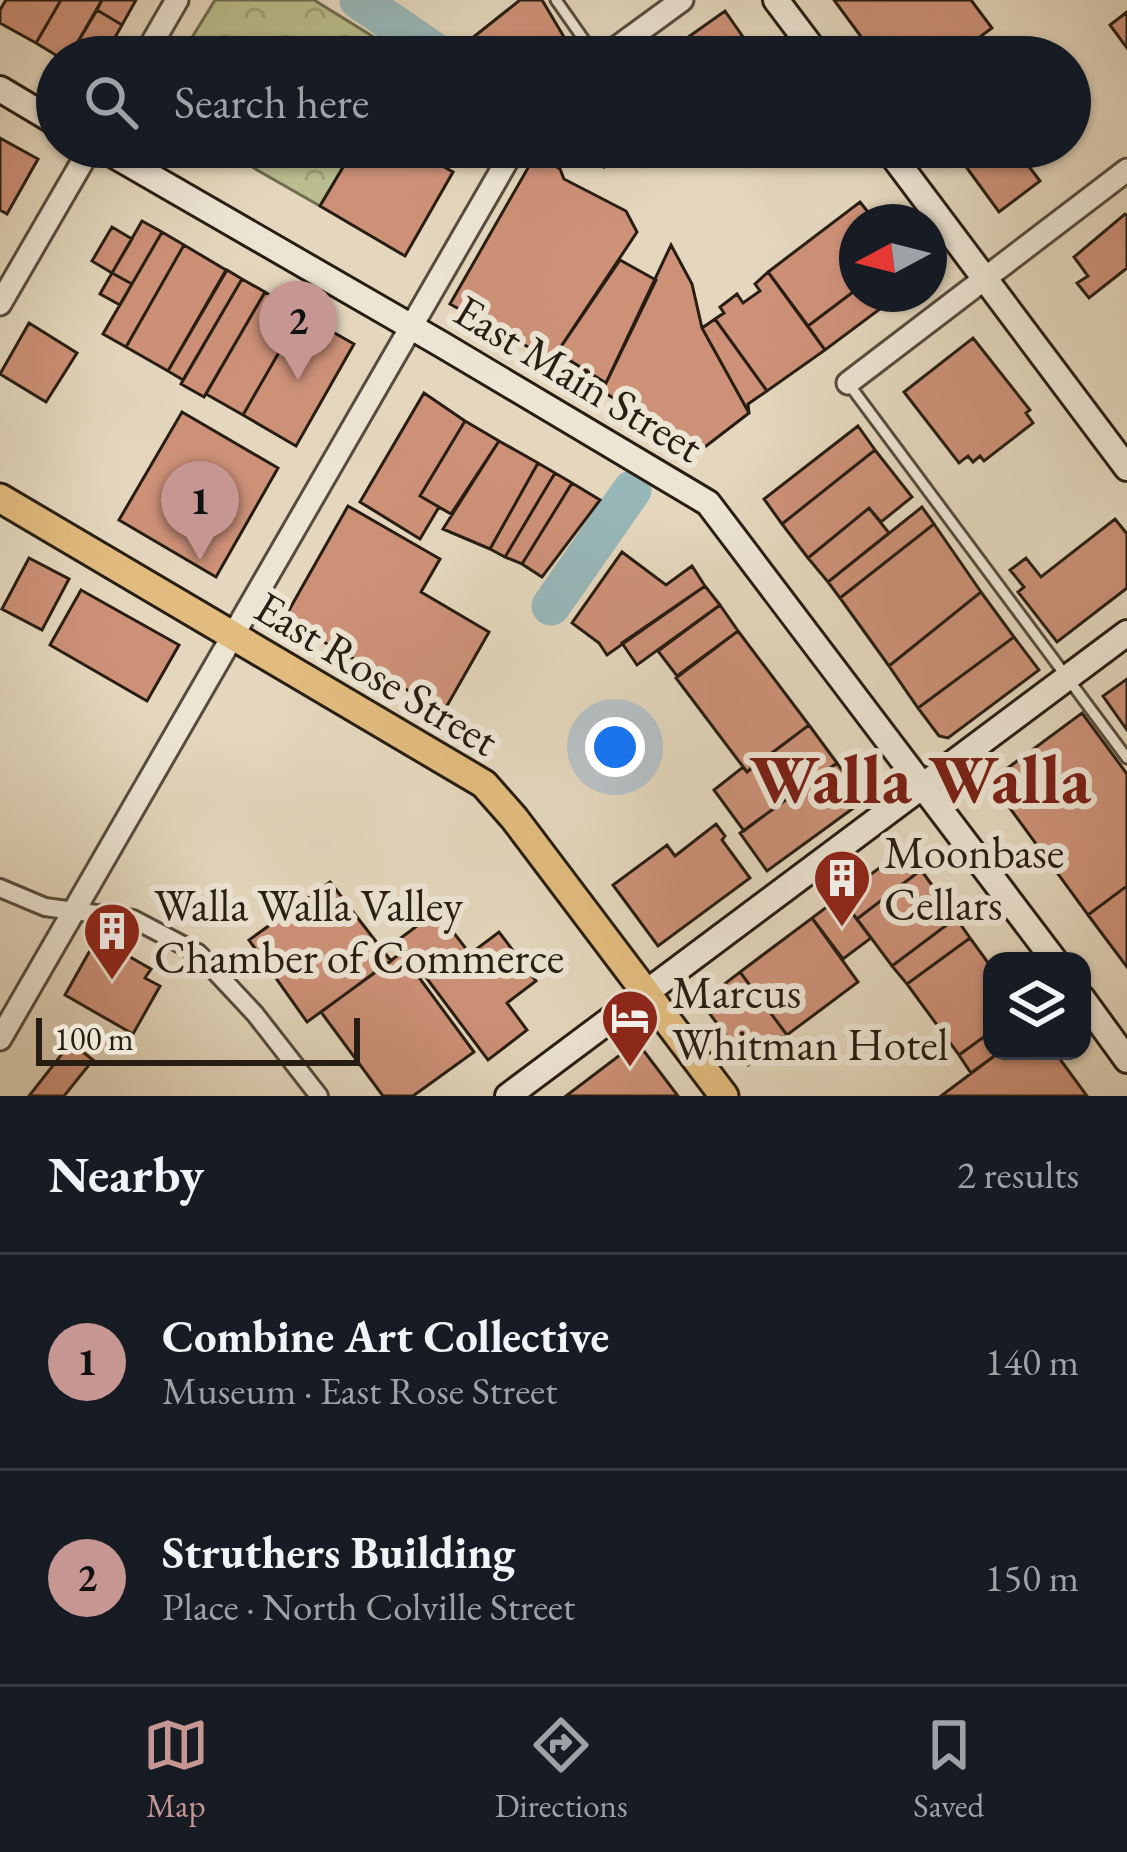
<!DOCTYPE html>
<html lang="en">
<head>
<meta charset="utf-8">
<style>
  :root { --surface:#171b24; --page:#242831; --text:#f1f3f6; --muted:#9ea1a6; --line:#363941; --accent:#c59692 }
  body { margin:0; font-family:"EB Garamond",serif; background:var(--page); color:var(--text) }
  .controls { position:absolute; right:36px; bottom:36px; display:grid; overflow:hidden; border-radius:24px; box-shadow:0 3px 9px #0004 }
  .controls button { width:108px; height:108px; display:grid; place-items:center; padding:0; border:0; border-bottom:3px solid var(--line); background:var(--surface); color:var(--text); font:60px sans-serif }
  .compass { position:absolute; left:839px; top:204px; width:108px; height:108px; border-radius:50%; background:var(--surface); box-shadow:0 3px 9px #0004; rotate:263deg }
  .scale { position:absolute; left:36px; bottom:30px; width:324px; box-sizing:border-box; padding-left:12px; border:6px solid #271d12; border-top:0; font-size:33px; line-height:42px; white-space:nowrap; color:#271d12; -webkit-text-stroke:9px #ede5d4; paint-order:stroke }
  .you { position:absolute; left:615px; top:747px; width:42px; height:42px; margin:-30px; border:9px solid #fff; border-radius:50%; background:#1a73e8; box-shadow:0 0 0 18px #1a73e833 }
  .badge { display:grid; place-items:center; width:78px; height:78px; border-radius:50%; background:var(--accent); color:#111; font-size:39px; font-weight:700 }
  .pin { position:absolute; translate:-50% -99px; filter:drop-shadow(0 3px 6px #0008) }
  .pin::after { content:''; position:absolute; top:63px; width:42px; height:36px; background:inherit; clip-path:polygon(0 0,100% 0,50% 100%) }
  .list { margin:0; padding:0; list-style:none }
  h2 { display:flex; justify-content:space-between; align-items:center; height:156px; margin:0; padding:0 48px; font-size:51px }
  h2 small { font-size:39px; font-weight:400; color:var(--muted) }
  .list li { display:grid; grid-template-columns:78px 1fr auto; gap:36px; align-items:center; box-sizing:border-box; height:216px; padding:0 48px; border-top:3px solid var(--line) }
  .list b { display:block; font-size:45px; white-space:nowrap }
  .list p { margin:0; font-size:39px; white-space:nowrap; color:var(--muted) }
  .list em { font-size:39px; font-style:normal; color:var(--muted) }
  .icon { flex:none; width:66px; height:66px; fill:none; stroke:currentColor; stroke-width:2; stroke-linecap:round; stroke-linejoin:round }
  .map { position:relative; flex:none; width:1127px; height:1096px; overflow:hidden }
  .search { position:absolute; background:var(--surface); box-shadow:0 3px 9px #0004; left:36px; right:36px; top:36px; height:132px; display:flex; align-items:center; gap:30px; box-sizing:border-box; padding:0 42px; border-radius:66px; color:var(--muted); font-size:45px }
  .sheet { height:588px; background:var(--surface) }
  nav { display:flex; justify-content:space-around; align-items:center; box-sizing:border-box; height:168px; border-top:3px solid var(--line); background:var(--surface); font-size:33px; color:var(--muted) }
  nav a { display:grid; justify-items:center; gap:6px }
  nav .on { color:var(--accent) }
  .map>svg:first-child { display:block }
</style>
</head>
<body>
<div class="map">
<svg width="1127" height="1096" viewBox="0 0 1127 1096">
  <defs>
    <pattern id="park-crowns" width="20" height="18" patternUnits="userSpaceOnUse" patternTransform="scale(3)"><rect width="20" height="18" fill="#babd8d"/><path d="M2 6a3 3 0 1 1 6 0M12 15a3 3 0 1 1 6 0" fill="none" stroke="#a0a279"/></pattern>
  </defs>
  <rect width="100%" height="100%" fill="#e4d7bd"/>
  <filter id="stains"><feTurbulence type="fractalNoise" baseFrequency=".00167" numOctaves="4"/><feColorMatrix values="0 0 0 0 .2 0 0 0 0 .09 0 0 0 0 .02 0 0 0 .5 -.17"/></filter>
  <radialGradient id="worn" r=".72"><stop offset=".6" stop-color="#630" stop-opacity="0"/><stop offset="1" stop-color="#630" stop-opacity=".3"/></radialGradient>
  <path fill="url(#park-crowns)" stroke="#706d50" stroke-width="3" d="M 215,0 L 314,0 L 406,57 L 222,57 L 191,39 Z
    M 244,147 L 355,147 L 320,206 L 238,159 Z"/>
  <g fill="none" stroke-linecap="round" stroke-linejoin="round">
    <path stroke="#98b7b9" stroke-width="39" d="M 359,0 L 442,57
      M 551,606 L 632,490"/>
  </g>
  <path fill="#cd9178" stroke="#271d12" stroke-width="3" d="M 6,0 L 61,0 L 36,43 L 0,23 L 0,10 Z
    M 61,0 L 102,0 L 69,57 L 59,57 L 36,43 Z
    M 102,0 L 136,0 L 122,25 L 97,10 Z
    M 520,0 L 542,0 L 570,47 L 555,57 L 497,57 L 471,39 Z
    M 834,0 L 971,0 L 992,28 L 953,57 L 876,57 Z
    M 97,10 L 122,25 L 104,57 L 69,57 Z
    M 725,11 L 757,57 L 660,57 Z
    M 1127,12 L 1127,48 L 1110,25 Z
    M 191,39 L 222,57 L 181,57 Z
    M 0,138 L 38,159 L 7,214 L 0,210 Z
    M 355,147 L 410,147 L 453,172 L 405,256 L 320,206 Z
    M 410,147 L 447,147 L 449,148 L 439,164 Z
    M 447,147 L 481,147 L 472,162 Z
    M 593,147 L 631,147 L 604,167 L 589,152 Z
    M 964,147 L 1033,147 L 1021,156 L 1040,181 L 999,212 L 956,153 Z
    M 536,154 L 560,169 L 564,179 L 626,211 L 637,232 L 552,360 L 450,304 Z
    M 860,202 L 876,222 L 857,222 L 857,289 L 808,326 L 768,272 Z
    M 1125,214 L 1127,215 L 1127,268 L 1089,298 L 1077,283 L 1088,276 L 1074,257 Z
    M 142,221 L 162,232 L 132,284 L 112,273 Z
    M 112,227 L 132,239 L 112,273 L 92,261 Z
    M 162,232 L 184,245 L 126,347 L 103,334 Z
    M 184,245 L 226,270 L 168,371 L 126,347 Z
    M 671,245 L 692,284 L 702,328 L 749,413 L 701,450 L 600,390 L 606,383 Z
    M 620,260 L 656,280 L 606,383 L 561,355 L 552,360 Z
    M 227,270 L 242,279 L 183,380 L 168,371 Z
    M 768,272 L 825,350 L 767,391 L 715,319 L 724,313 L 720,307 L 737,294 L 743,303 L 760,291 L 755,284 Z
    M 112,273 L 132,284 L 120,305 L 100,294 Z
    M 242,279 L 265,292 L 204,397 L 181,384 Z
    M 857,289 L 857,294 L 900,294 L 825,350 L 808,326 Z
    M 265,292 L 301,314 L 243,415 L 206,394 Z
    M 301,314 L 354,344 L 296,446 L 243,415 Z
    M 715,319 L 767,391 L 748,404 L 749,413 L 702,328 Z
    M 29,323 L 77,353 L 46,402 L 0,374 Z
    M 973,338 L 1030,410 L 1026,413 L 1033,423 L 984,461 L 980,456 L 973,462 L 968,456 L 959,463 L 904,392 Z
    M 424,393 L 465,421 L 420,496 L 439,507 L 420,539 L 360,502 Z
    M 182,412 L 278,468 L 216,577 L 119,520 Z
    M 465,421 L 499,441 L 451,514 L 420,496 Z
    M 858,426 L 875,450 L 782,524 L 764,499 Z
    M 499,441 L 538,463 L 490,549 L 443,529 Z
    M 875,450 L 912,497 L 881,522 L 869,508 L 808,558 L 782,524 Z
    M 538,463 L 555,473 L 505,557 L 490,549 Z
    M 555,473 L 572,483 L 522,564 L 505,557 Z
    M 572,483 L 600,500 L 542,577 L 522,564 Z
    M 348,506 L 440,559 L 421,592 L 489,632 L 444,711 L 284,619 Z
    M 922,507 L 934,524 L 840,598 L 828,582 Z
    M 869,508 L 889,533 L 828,582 L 808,558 Z
    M 1115,519 L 1127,534 L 1127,588 L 1057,642 L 1018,592 L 1024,587 L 1010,570 L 1026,558 L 1041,577 Z
    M 934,524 L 981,592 L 889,666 L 840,598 Z
    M 622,552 L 666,585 L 692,566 L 705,586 L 607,655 L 599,643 L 572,623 Z
    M 29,558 L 69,579 L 42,630 L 2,609 Z
    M 705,586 L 720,605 L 637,665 L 622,643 Z
    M 81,590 L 179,645 L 147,701 L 50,645 Z
    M 981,592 L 1014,637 L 918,708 L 889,666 Z
    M 720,605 L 738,631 L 677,676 L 658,651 Z
    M 738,631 L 809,725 L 747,772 L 676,678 Z
    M 1014,637 L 1039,670 L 948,738 L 939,736 L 918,708 Z
    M 1127,679 L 1127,730 L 1103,696 Z
    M 1082,713 L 1127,774 L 1127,886 L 1088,915 L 990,781 Z
    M 809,725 L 837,763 L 782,802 L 754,766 Z
    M 837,763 L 858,794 L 859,804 L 767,871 L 740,833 Z
    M 754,766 L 782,802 L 744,831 L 714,790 L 743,767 L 747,772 Z
    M 716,824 L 725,836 L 722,840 L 750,878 L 658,946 L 613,885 L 667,845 L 675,856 Z
    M 905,849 L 921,870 L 857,919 L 840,897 Z
    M 921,870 L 956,918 L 892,966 L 857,919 Z
    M 330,882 L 391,961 L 307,1022 L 249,940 Z
    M 1127,886 L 1127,967 L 1088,915 Z
    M 840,897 L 871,938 L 843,959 L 812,918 Z
    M 437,911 L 470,954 L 499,932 L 536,981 L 507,1003 L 527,1030 L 488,1060 L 398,940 Z
    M 812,918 L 858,982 L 787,1035 L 740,972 Z
    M 956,918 L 970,938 L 907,984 L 892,966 Z
    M 97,938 L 151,969 L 145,978 L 160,986 L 133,1034 L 65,995 Z
    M 970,938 L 992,968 L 992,1031 L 959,1055 L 907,984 Z
    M 401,953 L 474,1052 L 413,1096 L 383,1096 L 321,1012 Z
    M 740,972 L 787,1035 L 748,1065 L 701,1002 Z
    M 992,1031 L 992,1051 L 1001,1051 L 971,1073 L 959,1055 Z
    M 64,1037 L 93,1060 L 64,1096 L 29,1096 L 62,1054 L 55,1048 Z
    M 637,1042 L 678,1096 L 566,1096 Z
    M 1001,1051 L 1054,1051 L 1087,1096 L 941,1096 Z"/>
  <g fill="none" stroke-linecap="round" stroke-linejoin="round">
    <g stroke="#564c3d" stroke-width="15">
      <path id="service" d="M 556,0 L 596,57
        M 848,383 L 1127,758"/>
    </g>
    <g stroke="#564c3d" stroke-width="22">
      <path id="minor" d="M 0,888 L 45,907 L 133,919 L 198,953 L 255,1014 L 319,1096"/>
    </g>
    <g stroke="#564c3d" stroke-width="27">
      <path id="tertiary" d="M 144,57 L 177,0
        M 604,57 L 682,0
        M 0,304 L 91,147
        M 848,383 L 1127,170
        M 0,1039 L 515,147"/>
    </g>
    <g stroke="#271d12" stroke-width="30">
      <path id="secondary" d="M 776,0 L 819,57
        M 0,89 L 57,123
        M 100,147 L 441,344 L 708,503 L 1055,961
        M 886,147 L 1127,468
        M 1082,998 L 1127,1060
        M 508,1096 L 1127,633"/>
    </g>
    <g stroke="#271d12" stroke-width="33">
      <path id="primary" d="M 0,498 L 484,784 L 514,818 L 724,1096"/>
    </g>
    <use href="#service" stroke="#ede5d4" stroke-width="9"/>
    <use href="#minor" stroke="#ede5d4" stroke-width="16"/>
    <use href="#tertiary" stroke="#ede5d4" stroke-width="21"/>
    <use href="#secondary" stroke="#ede5d4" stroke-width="24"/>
    <use href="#primary" stroke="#e2bc7e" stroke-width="27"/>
  </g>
  <defs>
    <g id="building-pin" transform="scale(3)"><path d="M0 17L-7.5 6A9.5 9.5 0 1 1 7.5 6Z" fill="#8f2418" stroke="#ede5d4"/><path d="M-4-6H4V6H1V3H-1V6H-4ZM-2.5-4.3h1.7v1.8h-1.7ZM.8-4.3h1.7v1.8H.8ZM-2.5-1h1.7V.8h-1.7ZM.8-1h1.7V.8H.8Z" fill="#fff"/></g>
    <g id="hotel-pin" transform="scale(3)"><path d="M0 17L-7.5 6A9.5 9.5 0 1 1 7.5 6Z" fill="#8f2418" stroke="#ede5d4"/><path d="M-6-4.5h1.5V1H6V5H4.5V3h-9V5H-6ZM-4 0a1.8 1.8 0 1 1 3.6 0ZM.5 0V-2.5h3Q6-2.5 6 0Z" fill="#fff"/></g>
  </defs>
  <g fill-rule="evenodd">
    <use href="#building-pin" x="842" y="878"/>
    <use href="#building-pin" x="112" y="931"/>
    <use href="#hotel-pin" x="630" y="1018"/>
  </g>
  <g text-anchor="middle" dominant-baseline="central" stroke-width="12" stroke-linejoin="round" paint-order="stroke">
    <g font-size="45" fill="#271d12" stroke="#ede5d4">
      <text transform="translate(579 378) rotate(31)">East Main Street</text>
      <text transform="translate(377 673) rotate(31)">East Rose Street</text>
    </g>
    <g font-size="45" fill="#271d12" stroke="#ede5d4" text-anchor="start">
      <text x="884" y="852">Moonbase<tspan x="884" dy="52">Cellars</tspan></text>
      <text x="154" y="905">Walla Walla Valley<tspan x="154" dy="52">Chamber of Commerce</tspan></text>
      <text x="672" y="992">Marcus<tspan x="672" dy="52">Whitman Hotel</tspan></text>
    </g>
    <g font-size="69" font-weight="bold" fill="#7a1f14" stroke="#ede5d4">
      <text x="920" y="779">Walla Walla</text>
    </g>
  </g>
  <rect width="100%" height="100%" filter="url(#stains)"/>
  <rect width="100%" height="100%" fill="url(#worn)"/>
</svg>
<div class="controls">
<button><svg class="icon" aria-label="layers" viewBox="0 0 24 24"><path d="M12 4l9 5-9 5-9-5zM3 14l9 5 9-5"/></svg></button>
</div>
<svg class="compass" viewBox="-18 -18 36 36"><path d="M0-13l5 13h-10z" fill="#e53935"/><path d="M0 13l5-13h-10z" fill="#9ea1a6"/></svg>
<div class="scale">100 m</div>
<div class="you"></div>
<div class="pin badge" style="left:200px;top:560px">1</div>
<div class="pin badge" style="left:298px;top:380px">2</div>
<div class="search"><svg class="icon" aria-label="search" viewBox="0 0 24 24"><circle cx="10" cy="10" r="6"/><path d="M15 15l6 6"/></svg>Search here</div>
</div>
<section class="sheet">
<h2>Nearby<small>2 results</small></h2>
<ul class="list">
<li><span class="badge">1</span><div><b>Combine Art Collective</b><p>Museum · East Rose Street</p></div><em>140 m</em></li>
<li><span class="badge">2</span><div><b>Struthers Building</b><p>Place · North Colville Street</p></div><em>150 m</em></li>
</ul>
</section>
<nav>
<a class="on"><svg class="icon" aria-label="map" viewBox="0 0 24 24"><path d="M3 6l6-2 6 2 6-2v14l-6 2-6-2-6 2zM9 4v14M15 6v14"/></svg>Map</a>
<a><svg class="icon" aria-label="directions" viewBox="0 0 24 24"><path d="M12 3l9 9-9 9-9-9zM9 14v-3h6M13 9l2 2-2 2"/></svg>Directions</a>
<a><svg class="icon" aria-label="saved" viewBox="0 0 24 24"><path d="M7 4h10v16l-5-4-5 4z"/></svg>Saved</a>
</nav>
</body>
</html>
